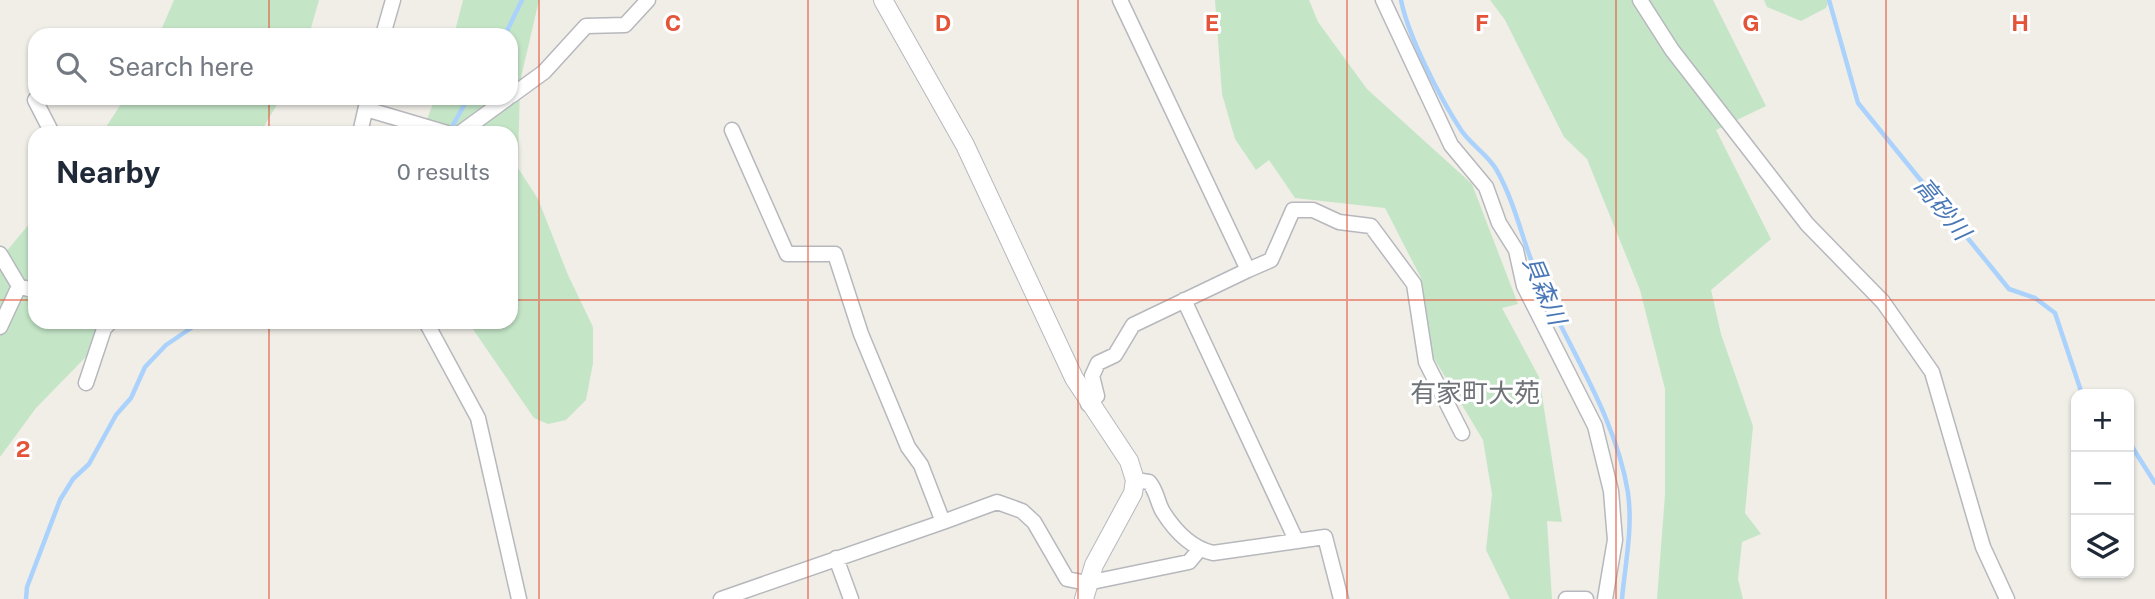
<!DOCTYPE html>
<html lang="en">
<head>
<meta charset="utf-8">
<style>
  :root { --surface:#fff; --page:#f6f6f7; --text:#1f2937; --muted:#747a83; --line:#e0e1e3 }
  body { margin:0; font-family:"Public Sans","Noto Sans JP",sans-serif; background:var(--page); color:var(--text) }
  .controls { position:absolute; right:21px; bottom:21px; display:grid; overflow:hidden; border-radius:14px; box-shadow:0 2px 5px #0004 }
  .controls button { width:63px; height:63px; display:grid; place-items:center; padding:0; border:0; border-bottom:2px solid var(--line); background:var(--surface); color:var(--text); font:35px sans-serif }
  .list { margin:0; padding:0; list-style:none }
  h2 { display:flex; justify-content:space-between; align-items:center; height:91px; margin:0; padding:0 28px; font-size:30px }
  h2 small { font-size:23px; font-weight:400; color:var(--muted) }
  .icon { flex:none; width:38px; height:38px; fill:none; stroke:currentColor; stroke-width:2; stroke-linecap:round; stroke-linejoin:round }
  .map { position:relative; flex:none; width:2155px; height:599px; overflow:hidden }
  .search { position:absolute; background:var(--surface); box-shadow:0 2px 5px #0004; left:28px; top:28px; width:490px; height:77px; display:flex; align-items:center; gap:18px; box-sizing:border-box; padding:0 24px; border-radius:21px; color:var(--muted); font-size:26px }
  .panel { position:absolute; background:var(--surface); box-shadow:0 2px 5px #0004; left:28px; top:126px; width:490px; height:203px; border-radius:21px }
  .map>svg:first-child { display:block }
</style>
</head>
<body>
<div class="map">
<svg width="2155" height="599" viewBox="0 0 2155 599">
  <rect width="100%" height="100%" fill="#f0eee7"/>
  <path fill="#c4e6c7" d="M 174,0 L 319,0 L 309,35 L 159,35 Z
    M 463,0 L 539,0 L 520,82 L 518,168 L 538,199 L 568,275 L 593,327 L 593,363 L 586,400 L 566,420 L 548,424 L 534,418 L 468,322 L 511,322 L 511,133 L 422,133 L 435,98 L 511,98 L 511,35 L 454,35 Z
    M 1215,0 L 1309,0 L 1318,22 L 1367,89 L 1472,184 L 1518,304 L 1502,308 L 1539,377 L 1562,522 L 1547,521 L 1552,599 L 1510,599 L 1486,550 L 1492,494 L 1483,440 L 1432,355 L 1421,278 L 1385,208 L 1295,198 L 1269,160 L 1256,170 L 1235,139 L 1222,94 Z
    M 1490,0 L 1713,0 L 1766,106 L 1716,130 L 1771,239 L 1711,290 L 1721,334 L 1753,426 L 1745,513 L 1761,534 L 1742,542 L 1738,579 L 1743,599 L 1657,599 L 1665,495 L 1665,389 L 1640,290 L 1587,159 L 1564,137 L 1505,20 Z
    M 1764,0 L 1829,0 L 1826,8 L 1801,21 L 1767,7 Z
    M 125,98 L 281,98 L 260,133 L 102,133 Z
    M 35,217 L 35,322 L 120,322 L 36,408 L 0,457 L 0,259 Z"/>
  <g fill="none" stroke-linecap="round" stroke-linejoin="round">
    <path stroke="#aad2fc" stroke-width="4.5" d="M 1401,0 C 1408,36 1440,98 1461,130 C 1470,144 1487,154 1496,169 C 1515,202 1522,239 1536,273 C 1566,345 1616,415 1628,493 C 1633,528 1625,565 1622,599
      M 1829,0 L 1858,103 L 2009,289 L 2035,298 L 2055,313 L 2082,394
      M 505,35 L 522,0
      M 453,125 L 468,98
      M 2129,442 L 2155,483
      M 26,599 L 27,587 L 60,500 L 73,479 L 89,464 L 116,415 L 131,398 L 145,367 L 166,345 L 200,322"/>
    <g stroke="#b7b8bd" stroke-width="17">
      <path id="minor" d="M 1383,0 L 1451,145 L 1486,187 L 1499,223 L 1516,250 L 1524,286 L 1595,426 L 1611,491 L 1615,540 L 1605,599
        M 1640,0 L 1672,50 L 1807,224 L 1883,302 L 1932,372 L 1983,547 L 2007,599
        M 383,35 L 393,0
        M 511,96 L 544,72 L 586,26 L 625,25 L 648,0
        M 40,98 L 35,100 L 52,133
        M 366,109 L 447,133
        M 732,130 L 787,254 L 835,254 L 861,334 L 908,447 L 921,465 L 943,522 L 997,502 L 1022,511 L 1034,522 L 1067,579 L 1087,583 L 1189,562 L 1199,550
        M 360,133 L 368,98
        M 460,133 L 508,98
        M 0,254 L 19,286 L 0,327
        M 1248,270 L 1271,260 L 1293,210 L 1313,210 L 1339,222 L 1371,226 L 1414,284 L 1426,362 L 1462,433
        M 19,286 L 35,291
        M 1184,300 L 1296,540
        M 426,322 L 478,418 L 519,599
        M 86,383 L 104,329 L 110,322
        M 1088,404 L 1097,396 L 1092,376 L 1098,363 L 1115,355 L 1133,325 L 1248,270 L 1120,0
        M 1135,480 L 1149,482 C 1157,491 1157,502 1163,512 C 1175,531 1191,548 1213,553 L 1325,537 L 1341,599
        M 836,558 L 851,599
        M 721,599 L 943,522
        M 1566,599 L 1586,599"/>
    </g>
    <g stroke="#b7b8bd" stroke-width="20">
      <path id="tertiary" d="M 883,0 L 965,145 L 1074,378 L 1129,461 L 1135,480 L 1133,493 L 1094,565 L 1084,599"/>
    </g>
    <use href="#minor" stroke="#fff" stroke-width="14"/>
    <use href="#tertiary" stroke="#fff" stroke-width="18"/>
  </g>
  <path fill="none" stroke="#e35439" stroke-width="2" stroke-opacity="0.55" d="M 269,0 L 269,35M 539,0 L 539,599M 808,0 L 808,599M 1078,0 L 1078,599M 1347,0 L 1347,599M 1616,0 L 1616,599M 1886,0 L 1886,599M 269,98 L 269,133M 0,300 L 35,300M 511,300 L 2155,300M 269,322 L 269,599"/>
  <g text-anchor="middle" dominant-baseline="central" stroke-width="6" stroke-linejoin="round" paint-order="stroke">
    <g font-size="24" font-style="italic" fill="#4977b7" stroke="#fff">
      <text transform="translate(1943 208) rotate(51)">高砂川</text>
      <text transform="translate(1545 290) rotate(67)">貝森川</text>
    </g>
    <g font-size="26" fill="#6f7378" stroke="#fff">
      <text x="1475" y="392">有家町大苑</text>
    </g>
  </g>
  <g font-size="23" text-anchor="middle" font-weight="bold" fill="#e35439" stroke="#fff" stroke-width="6" stroke-linejoin="round" paint-order="stroke">
    <text x="673" y="31">C</text>
    <text x="943" y="31">D</text>
    <text x="1212" y="31">E</text>
    <text x="1482" y="31">F</text>
    <text x="1751" y="31">G</text>
    <text x="2020" y="31">H</text>
    <text x="23" y="457">2</text>
  </g>
</svg>
<div class="controls">
<button>+</button>
<button>−</button>
<button><svg class="icon" aria-label="layers" viewBox="0 0 24 24"><path d="M12 4l9 5-9 5-9-5zM3 14l9 5 9-5"/></svg></button>
</div>
<div class="search"><svg class="icon" aria-label="search" viewBox="0 0 24 24"><circle cx="10" cy="10" r="6"/><path d="M15 15l6 6"/></svg>Search here</div>
<section class="panel">
<h2>Nearby<small>0 results</small></h2>
<ul class="list">
</ul>
</section>
</div>
</body>
</html>
